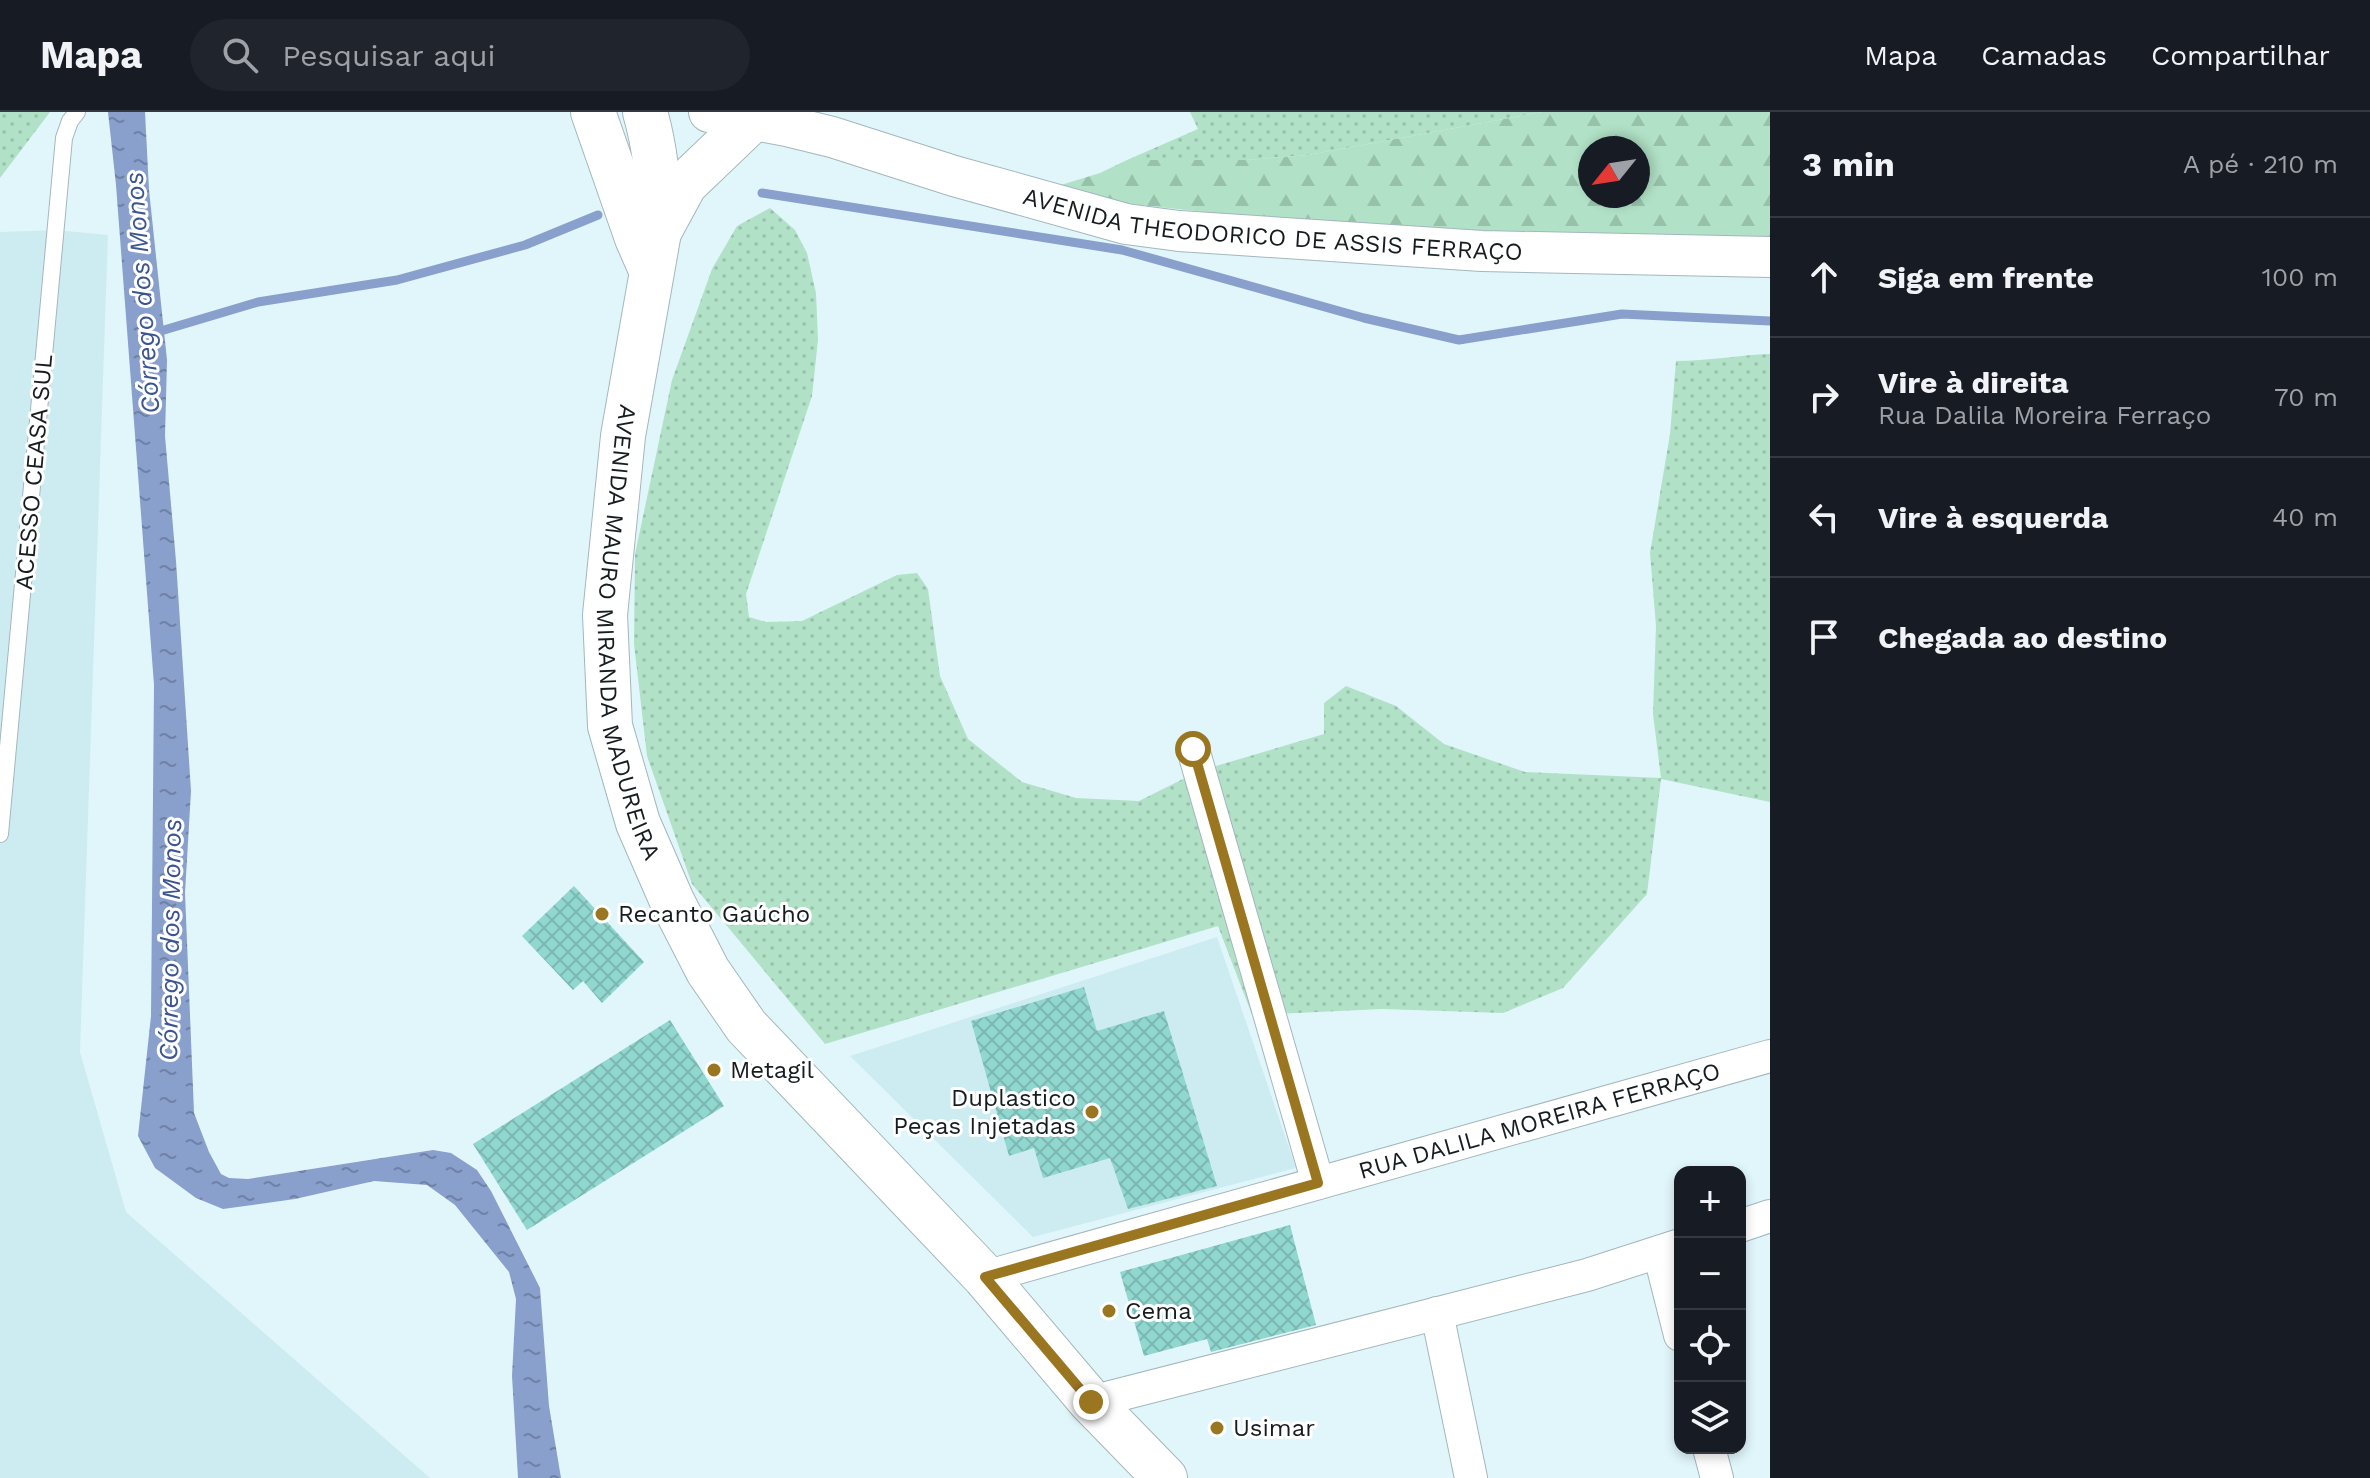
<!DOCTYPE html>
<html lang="pt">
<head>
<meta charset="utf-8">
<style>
  :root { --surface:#171b24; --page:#20242c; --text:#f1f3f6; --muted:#9ea1a6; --line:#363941 }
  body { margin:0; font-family:"Work Sans",sans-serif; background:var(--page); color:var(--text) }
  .controls { position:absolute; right:24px; bottom:24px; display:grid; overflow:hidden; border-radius:16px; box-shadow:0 4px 12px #0003 }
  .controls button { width:72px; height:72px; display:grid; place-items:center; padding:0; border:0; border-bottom:2px solid var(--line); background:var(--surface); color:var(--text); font:40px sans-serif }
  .compass { position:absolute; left:1578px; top:24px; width:72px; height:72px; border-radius:50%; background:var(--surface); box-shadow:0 4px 12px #0003; rotate:240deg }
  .stop { position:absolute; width:24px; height:24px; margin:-18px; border:6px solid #9b7621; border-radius:50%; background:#fff }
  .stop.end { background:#9b7621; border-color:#fff; box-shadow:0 2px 8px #0008 }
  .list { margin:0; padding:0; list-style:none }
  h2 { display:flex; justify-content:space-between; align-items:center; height:104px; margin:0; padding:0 32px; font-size:34px }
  h2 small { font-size:26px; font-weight:400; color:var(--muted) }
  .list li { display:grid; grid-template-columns:52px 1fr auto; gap:24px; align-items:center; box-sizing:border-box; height:120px; padding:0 32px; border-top:2px solid var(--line) }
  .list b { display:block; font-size:30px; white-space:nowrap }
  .list p { margin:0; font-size:26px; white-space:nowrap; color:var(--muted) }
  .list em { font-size:26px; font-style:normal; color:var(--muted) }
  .icon { flex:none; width:44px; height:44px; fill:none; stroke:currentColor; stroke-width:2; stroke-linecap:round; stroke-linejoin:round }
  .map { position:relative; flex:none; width:1770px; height:1366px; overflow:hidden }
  header { display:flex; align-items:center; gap:48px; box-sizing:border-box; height:112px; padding:0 40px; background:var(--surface); border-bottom:2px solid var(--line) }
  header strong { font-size:38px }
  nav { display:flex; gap:44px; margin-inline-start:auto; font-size:28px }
  .search { width:560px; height:72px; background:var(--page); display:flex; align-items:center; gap:20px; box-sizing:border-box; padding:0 28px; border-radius:44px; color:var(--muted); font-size:30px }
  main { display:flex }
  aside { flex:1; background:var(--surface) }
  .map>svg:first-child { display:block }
</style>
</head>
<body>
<header>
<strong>Mapa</strong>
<div class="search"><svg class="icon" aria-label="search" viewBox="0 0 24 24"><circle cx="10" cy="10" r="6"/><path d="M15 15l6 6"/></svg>Pesquisar aqui</div>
<nav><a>Mapa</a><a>Camadas</a><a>Compartilhar</a></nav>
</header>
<main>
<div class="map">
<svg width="1770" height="1366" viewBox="0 0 1770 1366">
  <defs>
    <pattern id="grass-dots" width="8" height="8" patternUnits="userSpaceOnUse" patternTransform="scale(2)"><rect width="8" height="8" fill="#b1e2c7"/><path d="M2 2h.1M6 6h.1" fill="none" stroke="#98c1aa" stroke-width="1.8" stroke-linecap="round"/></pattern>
    <pattern id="forest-firs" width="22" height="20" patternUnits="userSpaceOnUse" patternTransform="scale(2)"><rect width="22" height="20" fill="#b1e2c7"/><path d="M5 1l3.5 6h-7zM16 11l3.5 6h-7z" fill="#98c1aa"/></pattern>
    <pattern id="water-ripples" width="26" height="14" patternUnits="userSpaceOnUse" patternTransform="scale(2)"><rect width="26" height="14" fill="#899fcc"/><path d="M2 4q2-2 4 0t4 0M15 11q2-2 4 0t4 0" fill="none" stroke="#6f81a5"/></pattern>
    <pattern id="building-cross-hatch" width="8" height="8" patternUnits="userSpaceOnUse" patternTransform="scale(2)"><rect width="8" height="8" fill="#90d7cf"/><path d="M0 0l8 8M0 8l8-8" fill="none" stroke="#7bb8b1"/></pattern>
  </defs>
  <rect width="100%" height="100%" fill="#e1f6fb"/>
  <path fill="#cdecf2" d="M 56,118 L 108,123 L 80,940 L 126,1100 L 430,1366 L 0,1366 L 0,120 Z
    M 1217,825 L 1296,1056 L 1033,1125 L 850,944 Z"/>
  <path fill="url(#grass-dots)" d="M 0,0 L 50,0 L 0,66 Z
    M 1190,0 L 1542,0 L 1308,43 L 1246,48 L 1127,48 L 1198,17 Z
    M 770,96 L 795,118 L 807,141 L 816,181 L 818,228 L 812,284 L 746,482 L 749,505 L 766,510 L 802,509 L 897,463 L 917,461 L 928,477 L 940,564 L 968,627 L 1022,670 L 1076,686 L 1139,689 L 1199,659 L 1324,622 L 1324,591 L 1346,574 L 1396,594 L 1444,632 L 1525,660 L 1661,666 L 1653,602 L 1656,514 L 1650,441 L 1670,322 L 1676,249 C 1708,249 1738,243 1770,242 L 1770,690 L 1661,667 L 1647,782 L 1563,876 L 1503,901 L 1382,897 L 1252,903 L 1218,814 L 825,932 L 692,772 L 647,644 L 634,532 L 635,442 L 672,268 L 712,157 L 737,114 Z"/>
  <path fill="url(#forest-firs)" fill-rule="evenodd" d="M 1542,0 L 1770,0 L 1770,128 L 1711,133 L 1260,106 L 1076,86 L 1051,76 L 1100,61 L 1127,48 L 1246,48 L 1308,43 ZM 1590,36 L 1638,36 L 1638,84 L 1590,84 Z"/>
  <path fill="url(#water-ripples)" d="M 108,0 L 145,0 L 149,78 L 167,248 L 165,324 L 176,449 L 191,679 L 185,781 L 194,1001 L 209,1040 L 221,1062 L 229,1066 L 248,1067 L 433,1038 L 451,1041 L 477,1058 L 491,1079 L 540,1176 L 549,1294 L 561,1366 L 518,1366 L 512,1264 L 516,1187 L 509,1160 L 455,1093 L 427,1073 L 374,1069 L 295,1087 L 223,1097 L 196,1086 L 155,1056 L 138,1024 L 151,904 L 154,573 L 116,73 Z"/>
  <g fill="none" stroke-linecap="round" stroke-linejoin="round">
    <path stroke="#899fcc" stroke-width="9" d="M 762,81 L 1122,138 L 1364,206 L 1459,228 L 1622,202 L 1770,209
      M 154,221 L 258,190 L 397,168 L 525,133 L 598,103"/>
  </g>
  <path fill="url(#building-cross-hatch)" d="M 574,774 L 644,850 L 602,891 L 583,869 L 573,878 L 522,824 Z
    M 1084,875 L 1097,919 L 1164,899 L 1217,1074 L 1128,1097 L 1110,1046 L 1043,1066 L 1034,1036 L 1009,1044 L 971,909 Z
    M 670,908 L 724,994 L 527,1118 L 473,1032 Z
    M 1290,1113 L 1316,1213 L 1211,1240 L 1207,1227 L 1144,1244 L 1120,1160 Z"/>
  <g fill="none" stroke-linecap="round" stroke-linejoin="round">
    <g stroke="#a3b7bc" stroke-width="18">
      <path id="service" d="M 0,722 L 64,26 L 70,9 L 77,0"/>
    </g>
    <g stroke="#a3b7bc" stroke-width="34">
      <g id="minor">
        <path d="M 1193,637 L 1318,1071"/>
        <path d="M 1740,1114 L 1770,1104"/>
        <path d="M 1659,1140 L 1680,1223"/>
        <path id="s1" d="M 985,1165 L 1770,944"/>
        <path d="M 1437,1201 L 1471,1366"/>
        <path d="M 1091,1290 L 1587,1163 L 1680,1133"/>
        <path d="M 1709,1336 L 1717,1366"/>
      </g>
    </g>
    <g stroke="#a3b7bc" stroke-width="42">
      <g id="tertiary">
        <path id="s2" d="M 709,0 L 787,14 L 832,25 L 954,64 L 1126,112 L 1179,119 L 1482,139 L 1770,145"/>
      </g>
    </g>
    <g stroke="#a3b7bc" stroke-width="46">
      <g id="secondary">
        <path d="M 593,0 L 637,126 L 651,158"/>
        <path id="s3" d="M 645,0 C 656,39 660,80 659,120 L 623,324 L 605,503 L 610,614 L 638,711 L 672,789 L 708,859 L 746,914 L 985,1165 L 1091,1290 L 1165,1366"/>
        <path d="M 659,120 L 685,72 L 753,7"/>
      </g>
    </g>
    <use href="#service" stroke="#fff" stroke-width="16"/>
    <use href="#minor" stroke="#fff" stroke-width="32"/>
    <use href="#tertiary" stroke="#fff" stroke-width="40"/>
    <use href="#secondary" stroke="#fff" stroke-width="44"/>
  </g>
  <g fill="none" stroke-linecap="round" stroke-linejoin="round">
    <path stroke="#9b7621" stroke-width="10" d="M 1091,1290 L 985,1165 L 1318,1071 L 1193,637"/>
  </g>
  <g fill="#9b7621" stroke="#fff" stroke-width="3">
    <circle cx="602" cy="802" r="8"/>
    <circle cx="714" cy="958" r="8"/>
    <circle cx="1092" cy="1000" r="8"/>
    <circle cx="1109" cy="1199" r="8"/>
    <circle cx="1217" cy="1316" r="8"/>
  </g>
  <g text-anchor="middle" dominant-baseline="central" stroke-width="6" stroke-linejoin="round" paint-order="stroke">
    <g font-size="24" fill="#161d1f" stroke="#fff">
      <text stroke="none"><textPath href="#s2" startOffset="578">AVENIDA THEODORICO DE ASSIS FERRAÇO</textPath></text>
      <text transform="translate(34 360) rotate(-85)">ACESSO CEASA SUL</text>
      <text stroke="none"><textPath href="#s3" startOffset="528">AVENIDA MAURO MIRANDA MADUREIRA</textPath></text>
      <text stroke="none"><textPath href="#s1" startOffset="576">RUA DALILA MOREIRA FERRAÇO</textPath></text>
    </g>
    <g font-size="24" fill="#161d1f" stroke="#fff" text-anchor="start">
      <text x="618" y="802">Recanto Gaúcho</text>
      <text x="730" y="958">Metagil</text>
      <text x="1076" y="986" text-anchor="end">Duplastico<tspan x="1076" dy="28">Peças Injetadas</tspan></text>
      <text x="1125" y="1199">Cema</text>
      <text x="1233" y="1316">Usimar</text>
    </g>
    <g font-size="26" font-style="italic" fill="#3a558f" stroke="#fff">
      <text transform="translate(142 181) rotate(-94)">Córrego dos Monos</text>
      <text transform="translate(170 828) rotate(-89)">Córrego dos Monos</text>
    </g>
  </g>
</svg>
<div class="controls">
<button>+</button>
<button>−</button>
<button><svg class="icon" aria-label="locate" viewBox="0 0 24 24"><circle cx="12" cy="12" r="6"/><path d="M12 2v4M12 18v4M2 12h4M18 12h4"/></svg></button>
<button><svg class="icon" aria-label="layers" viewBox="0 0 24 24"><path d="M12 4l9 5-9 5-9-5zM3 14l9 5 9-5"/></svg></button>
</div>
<svg class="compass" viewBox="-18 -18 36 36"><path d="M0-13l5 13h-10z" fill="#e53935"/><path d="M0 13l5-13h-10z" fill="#9ea1a6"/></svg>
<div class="stop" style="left:1193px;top:637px"></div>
<div class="stop end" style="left:1091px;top:1290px"></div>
</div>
<aside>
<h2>3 min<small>A pé · 210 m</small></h2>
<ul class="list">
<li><svg class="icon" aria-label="ahead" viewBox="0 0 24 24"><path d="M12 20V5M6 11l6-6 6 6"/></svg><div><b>Siga em frente</b></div><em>100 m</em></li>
<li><svg class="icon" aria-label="right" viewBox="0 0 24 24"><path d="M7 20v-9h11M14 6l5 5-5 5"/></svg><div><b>Vire à direita</b><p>Rua Dalila Moreira Ferraço</p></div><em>70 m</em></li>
<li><svg class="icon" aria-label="left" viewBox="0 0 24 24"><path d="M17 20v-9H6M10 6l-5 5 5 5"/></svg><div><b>Vire à esquerda</b></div><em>40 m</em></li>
<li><svg class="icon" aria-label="arrive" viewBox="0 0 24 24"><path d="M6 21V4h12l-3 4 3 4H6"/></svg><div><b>Chegada ao destino</b></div></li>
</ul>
</aside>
</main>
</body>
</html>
